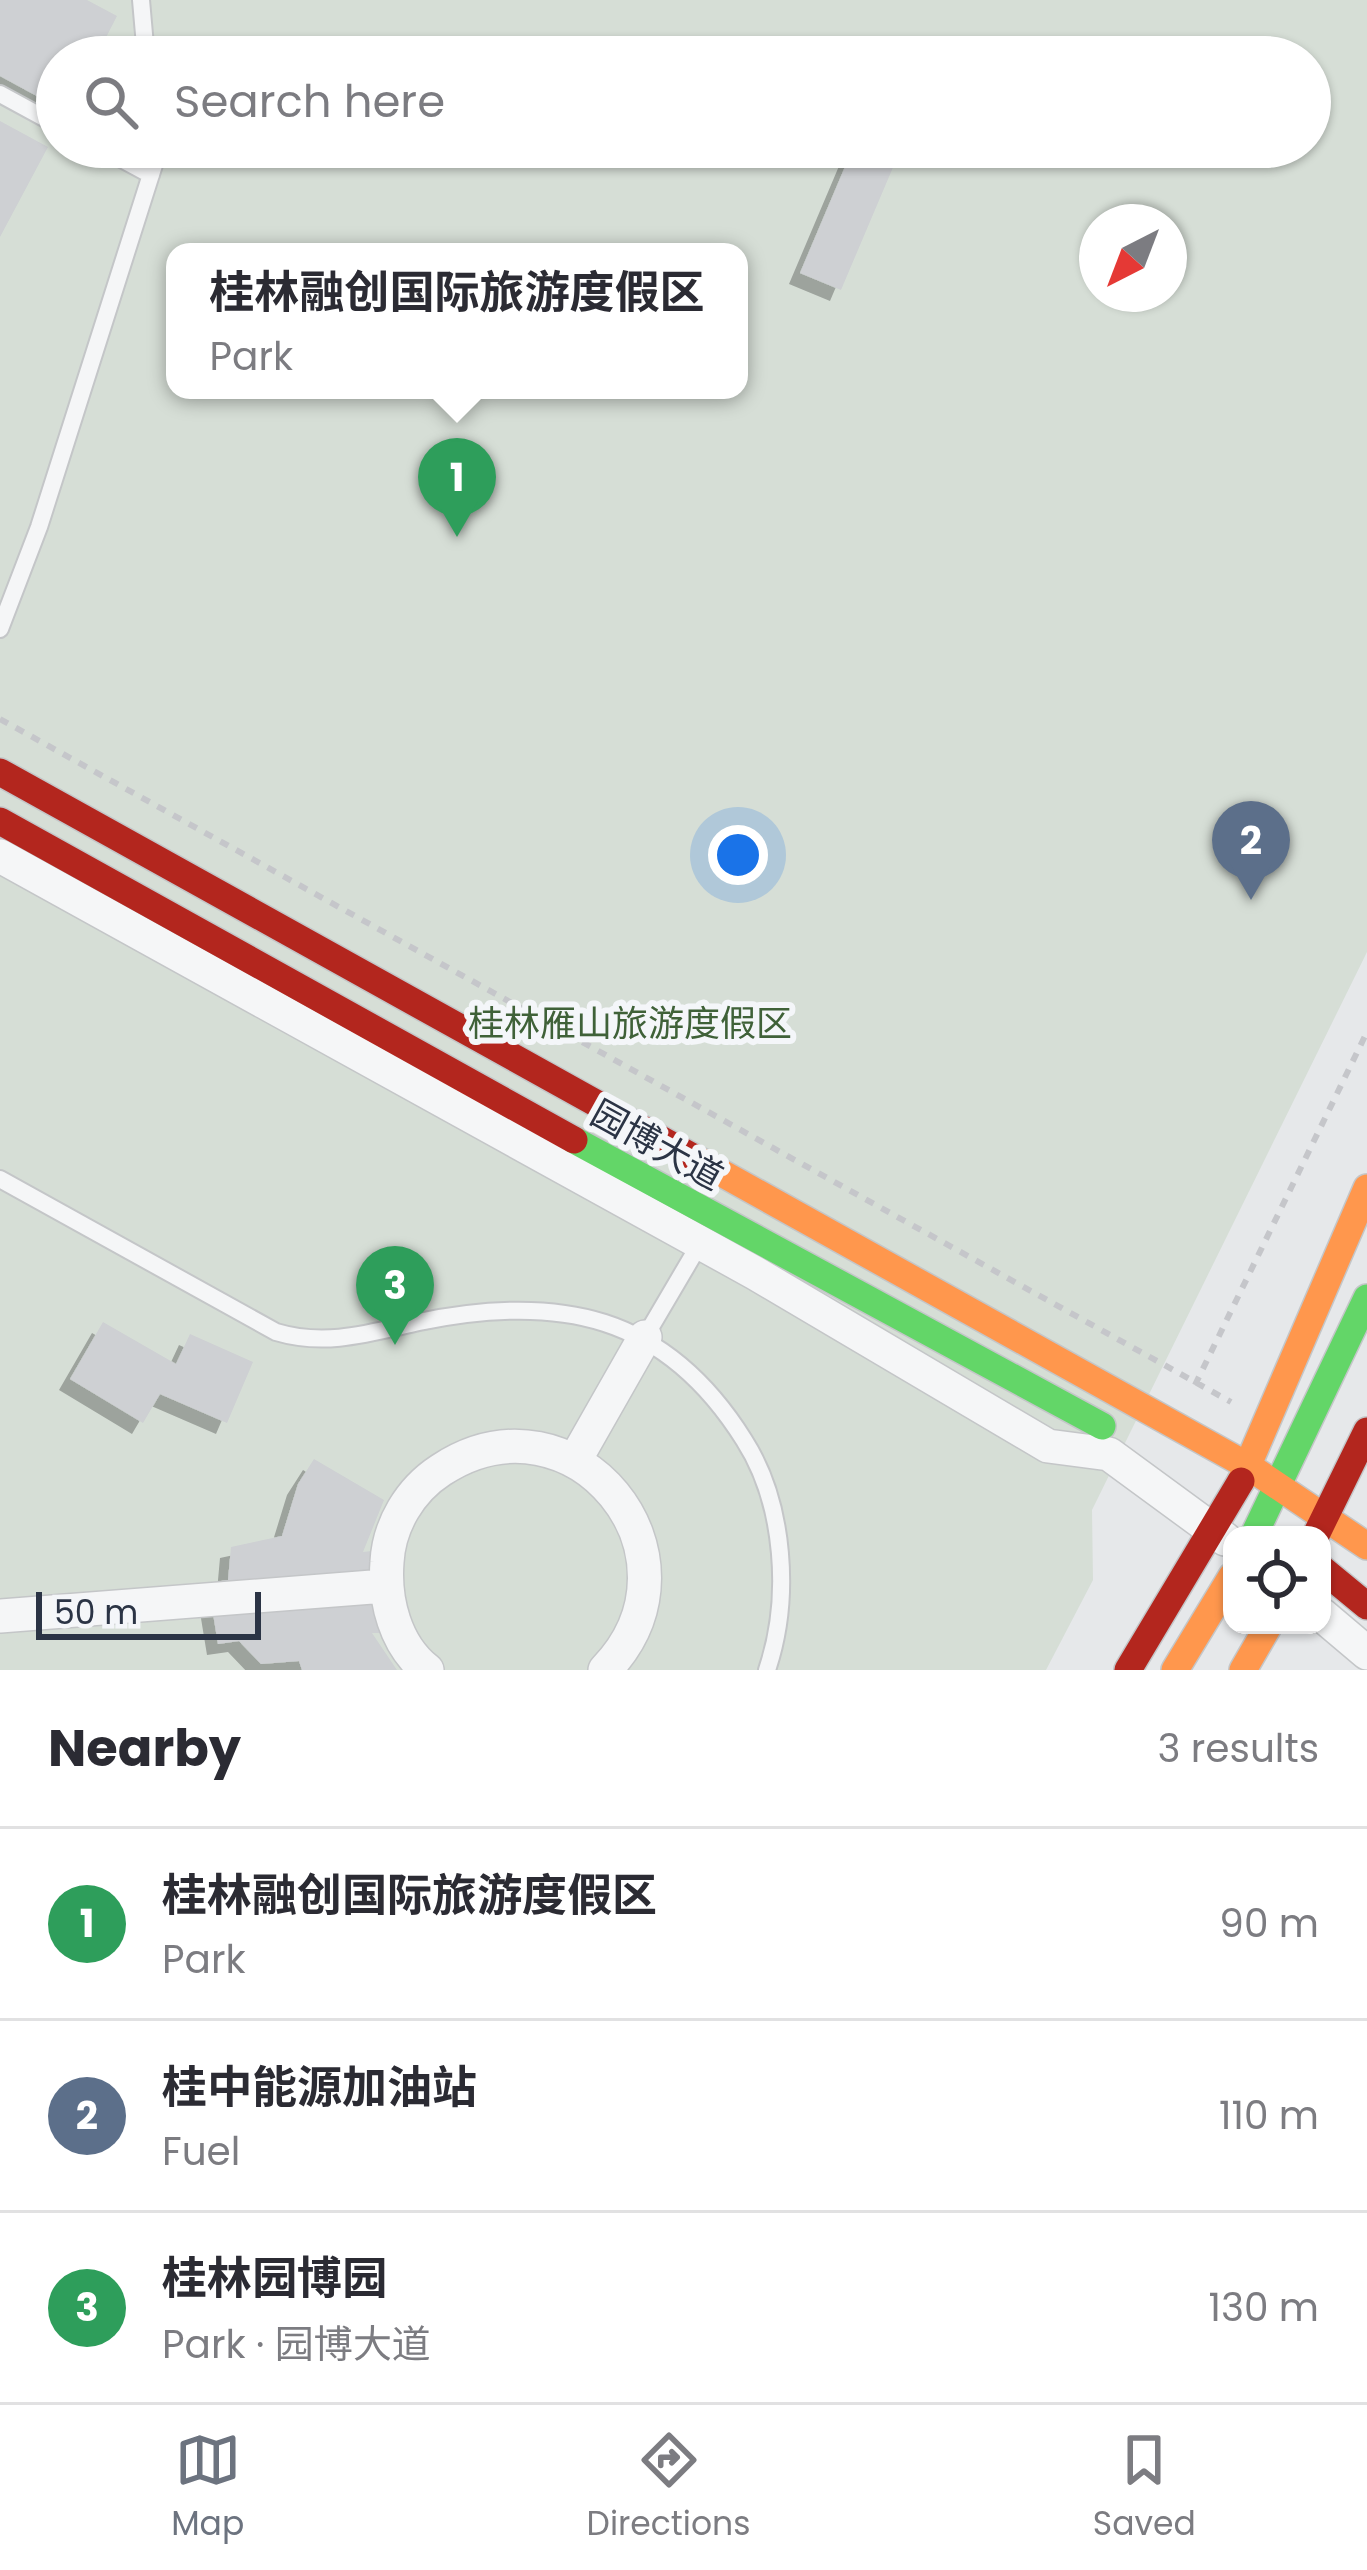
<!DOCTYPE html>
<html lang="en">
<head>
<meta charset="utf-8">
<style>
  :root { --surface:#fff; --page:#f7f7f7; --text:#2b2b33; --muted:#7c7c81; --line:#e1e1e2; --accent:#6c737f }
  body { margin:0; font-family:Poppins,"Noto Sans SC",sans-serif; background:var(--page); color:var(--text) }
  .controls { position:absolute; right:36px; bottom:36px; display:grid; overflow:hidden; border-radius:24px; box-shadow:0 3px 9px #0004 }
  .controls button { width:108px; height:108px; display:grid; place-items:center; padding:0; border:0; border-bottom:3px solid var(--line); background:var(--surface); color:var(--text); font:60px sans-serif }
  .compass { position:absolute; left:1079px; top:204px; width:108px; height:108px; border-radius:50%; background:var(--surface); box-shadow:0 3px 9px #0004; rotate:222deg }
  .scale { position:absolute; left:36px; bottom:30px; width:225px; box-sizing:border-box; padding-left:12px; border:6px solid #2b3445; border-top:0; font-size:33px; line-height:42px; white-space:nowrap; color:#2b3445; -webkit-text-stroke:9px #f4f6f9; paint-order:stroke }
  .you { position:absolute; left:738px; top:855px; width:42px; height:42px; margin:-30px; border:9px solid #fff; border-radius:50%; background:#1a73e8; box-shadow:0 0 0 18px #1a73e833 }
  .badge { display:grid; place-items:center; width:78px; height:78px; border-radius:50%; background:var(--accent); color:#fff; font-size:39px; font-weight:700 }
  .pin { position:absolute; translate:-50% -99px; filter:drop-shadow(0 3px 6px #0008) }
  .pin::after { content:''; position:absolute; top:63px; width:42px; height:36px; background:inherit; clip-path:polygon(0 0,100% 0,50% 100%) }
  .popup { position:absolute; left:166px; top:243px; width:582px; height:156px; box-sizing:border-box; display:grid; place-content:center; border-radius:24px; background:var(--surface); filter:drop-shadow(0 3px 9px #0005); font-size:39px; white-space:nowrap; color:var(--muted) }
  .popup b { font-size:45px; color:var(--text) }
  .popup::after { content:''; position:absolute; left:50%; top:100%; margin-left:-24px; border:24px solid transparent; border-top-color:var(--surface) }
  .list { margin:0; padding:0; list-style:none }
  h2 { display:flex; justify-content:space-between; align-items:center; height:156px; margin:0; padding:0 48px; font-size:51px }
  h2 small { font-size:39px; font-weight:400; color:var(--muted) }
  .list li { display:grid; grid-template-columns:78px 1fr auto; gap:36px; align-items:center; box-sizing:border-box; height:192px; padding:0 48px; border-top:3px solid var(--line) }
  .list b { display:block; font-size:45px; white-space:nowrap }
  .list p { margin:0; font-size:39px; white-space:nowrap; color:var(--muted) }
  .list em { font-size:39px; font-style:normal; color:var(--muted) }
  .icon { flex:none; width:66px; height:66px; fill:none; stroke:currentColor; stroke-width:2; stroke-linecap:round; stroke-linejoin:round }
  .map { position:relative; flex:none; width:1367px; height:1670px; overflow:hidden }
  .search { position:absolute; background:var(--surface); box-shadow:0 3px 9px #0004; left:36px; right:36px; top:36px; height:132px; display:flex; align-items:center; gap:30px; box-sizing:border-box; padding:0 42px; border-radius:66px; color:var(--muted); font-size:45px }
  .sheet { height:732px; background:var(--surface) }
  nav { display:flex; justify-content:space-around; align-items:center; box-sizing:border-box; height:168px; border-top:3px solid var(--line); background:var(--surface); font-size:33px; color:var(--muted) }
  nav a { display:grid; justify-items:center; gap:6px }
  nav .on { color:var(--accent) }
  .map>svg:first-child { display:block }
</style>
</head>
<body>
<div class="map">
<svg width="1367" height="1670" viewBox="0 0 1367 1670">
  <defs>
    <filter id="shadow"><feDropShadow dx="-11" dy="11" stdDeviation="0" flood-color="#0004"/></filter>
  </defs>
  <rect width="100%" height="100%" fill="#e6e8ea"/>
  <path fill="#d6ded6" fill-rule="evenodd" d="M 0,0 L 1367,0 L 1367,952 L 1092,1510 L 1093,1580 L 1046,1670 L 0,1670 ZM 57,57 L 1310,57 L 1310,147 L 57,147 ZM 1097,222 L 1169,222 L 1169,294 L 1097,294 ZM 175,252 L 739,252 L 739,390 L 175,390 Z"/>
  <path fill="#ced0d3" filter="url(#shadow)" d="M 0,0 L 87,0 L 117,16 L 96,57 L 57,57 L 57,107 L 0,76 Z
    M 0,121 L 48,147 L 0,237 Z
    M 853,148 L 894,165 L 841,290 L 800,273 Z
    M 103,1322 L 176,1364 L 190,1334 L 253,1362 L 227,1423 L 160,1394 L 143,1423 L 70,1379 Z
    M 314,1459 L 384,1500 L 363,1552 L 372,1551 L 384,1633 L 372,1633 L 397,1670 L 302,1670 L 299,1661 L 261,1664 L 239,1641 L 218,1644 L 208,1583 L 228,1580 L 231,1547 L 282,1536 L 298,1484 Z"/>
  <g fill="none" stroke-linecap="round" stroke-linejoin="round">
    <g stroke="#c4c6c8" stroke-width="20">
      <path id="lane" d="M 141,0 L 146,57
        M 0,94 L 57,125
        M 99,147 L 151,175
        M 0,629 L 39,527 L 154,165 L 153,147
        M 0,1179 L 276,1332 C 326,1347 370,1333 419,1322 C 559,1293 665,1314 744,1440 C 785,1504 791,1599 767,1670
        M 645,1337 L 702,1240"/>
    </g>
    <g stroke="#c4c6c8" stroke-width="36">
      <path id="street" d="M 0,856 L 755,1273 L 1048,1446 L 1109,1454 L 1225,1539
        M 575,1460 L 645,1337
        M 1322,1615 L 1367,1653
        M 0,1616 L 385,1586
        M 427,1670 C 395,1645 384,1600 387,1562 C 389,1525 410,1490 441,1470 C 574,1383 715,1556 605,1670"/>
    </g>
    <g stroke="#c4c6c8" stroke-width="30">
      <path id="fast" d="M 574,1140 L 1102,1426
        M 1254,1535 L 1367,1298"/>
    </g>
    <g stroke="#c4c6c8" stroke-width="30">
      <path id="slow" d="M 691,1156 L 1248,1466 L 1367,1546
        M 1241,1481 L 1367,1188
        M 1175,1670 L 1232,1576
        M 1243,1670 L 1269,1625"/>
    </g>
    <g stroke="#c4c6c8" stroke-width="30">
      <path id="jam" d="M 0,772 L 691,1156
        M 0,821 L 574,1140
        M 1316,1535 L 1367,1431
        M 1322,1569 L 1367,1606
        M 1128,1670 L 1241,1481"/>
    </g>
    <path stroke="#c5c6ca" stroke-width="6" stroke-dasharray="9 9" stroke-linecap="butt" d="M 0,719 L 1231,1402
      M 1195,1385 L 1367,1032"/>
    <use href="#lane" stroke="#f5f6f7" stroke-width="16"/>
    <use href="#street" stroke="#f5f6f7" stroke-width="33"/>
    <use href="#fast" stroke="#63d668" stroke-width="27"/>
    <use href="#slow" stroke="#ff974d" stroke-width="27"/>
    <use href="#jam" stroke="#b3261e" stroke-width="27"/>
  </g>
  <g text-anchor="middle" dominant-baseline="central" stroke-width="12" stroke-linejoin="round" paint-order="stroke">
    <g font-size="36" fill="#3f6138" stroke="#f4f6f9">
      <text x="630" y="1023">桂林雁山旅游度假区</text>
    </g>
    <g font-size="36" fill="#2b3445" stroke="#f4f6f9">
      <text transform="translate(657 1145) rotate(29)">园博大道</text>
    </g>
  </g>
</svg>
<div class="controls">
<button><svg class="icon" aria-label="locate" viewBox="0 0 24 24"><circle cx="12" cy="12" r="6"/><path d="M12 2v4M12 18v4M2 12h4M18 12h4"/></svg></button>
</div>
<svg class="compass" viewBox="-18 -18 36 36"><path d="M0-13l5 13h-10z" fill="#e53935"/><path d="M0 13l5-13h-10z" fill="#7c7c81"/></svg>
<div class="scale">50 m</div>
<div class="you"></div>
<div class="pin badge" style="left:457px;top:537px;background:#2e9e5b">1</div>
<div class="popup"><b>桂林融创国际旅游度假区</b>Park</div>
<div class="pin badge" style="left:1251px;top:900px;background:#5c6f8a">2</div>
<div class="pin badge" style="left:395px;top:1345px;background:#2e9e5b">3</div>
<div class="search"><svg class="icon" aria-label="search" viewBox="0 0 24 24"><circle cx="10" cy="10" r="6"/><path d="M15 15l6 6"/></svg>Search here</div>
</div>
<section class="sheet">
<h2>Nearby<small>3 results</small></h2>
<ul class="list">
<li><span class="badge" style="background:#2e9e5b">1</span><div><b>桂林融创国际旅游度假区</b><p>Park</p></div><em>90 m</em></li>
<li><span class="badge" style="background:#5c6f8a">2</span><div><b>桂中能源加油站</b><p>Fuel</p></div><em>110 m</em></li>
<li><span class="badge" style="background:#2e9e5b">3</span><div><b>桂林园博园</b><p>Park · 园博大道</p></div><em>130 m</em></li>
</ul>
</section>
<nav>
<a class="on"><svg class="icon" aria-label="map" viewBox="0 0 24 24"><path d="M3 6l6-2 6 2 6-2v14l-6 2-6-2-6 2zM9 4v14M15 6v14"/></svg>Map</a>
<a><svg class="icon" aria-label="directions" viewBox="0 0 24 24"><path d="M12 3l9 9-9 9-9-9zM9 14v-3h6M13 9l2 2-2 2"/></svg>Directions</a>
<a><svg class="icon" aria-label="saved" viewBox="0 0 24 24"><path d="M7 4h10v16l-5-4-5 4z"/></svg>Saved</a>
</nav>
</body>
</html>
